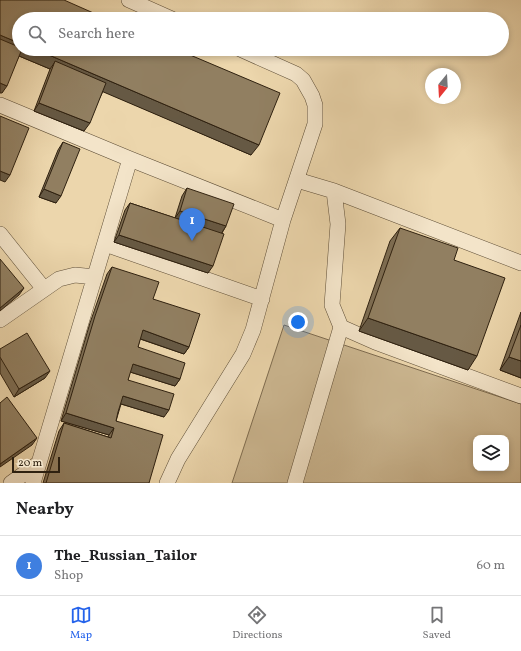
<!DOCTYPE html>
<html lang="en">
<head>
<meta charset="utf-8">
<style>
  :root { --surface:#fff; --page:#f6f6f6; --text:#202124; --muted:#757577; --line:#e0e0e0; --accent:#2563eb }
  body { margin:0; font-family:Vollkorn,serif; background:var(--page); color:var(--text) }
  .controls { position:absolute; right:12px; bottom:12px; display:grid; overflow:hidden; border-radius:8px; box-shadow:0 2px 6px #0003 }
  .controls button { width:36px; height:36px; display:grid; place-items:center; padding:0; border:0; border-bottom:1px solid var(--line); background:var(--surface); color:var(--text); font:20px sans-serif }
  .compass { position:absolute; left:425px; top:68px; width:36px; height:36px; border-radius:50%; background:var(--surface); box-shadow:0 2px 6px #0003; rotate:198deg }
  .scale { position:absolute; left:12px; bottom:10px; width:48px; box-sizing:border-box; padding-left:4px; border:2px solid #2f2110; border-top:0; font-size:11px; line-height:14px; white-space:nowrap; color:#2f2110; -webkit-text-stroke:3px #f3e4c9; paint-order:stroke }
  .you { position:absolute; left:298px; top:322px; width:14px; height:14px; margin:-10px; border:3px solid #fff; border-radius:50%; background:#1a73e8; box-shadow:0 0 0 6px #1a73e833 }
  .badge { display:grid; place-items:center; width:26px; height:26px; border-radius:50%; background:var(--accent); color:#fff; font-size:13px; font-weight:700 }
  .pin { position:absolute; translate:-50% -33px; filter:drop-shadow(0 1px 2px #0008) }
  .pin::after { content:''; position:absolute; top:21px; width:14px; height:12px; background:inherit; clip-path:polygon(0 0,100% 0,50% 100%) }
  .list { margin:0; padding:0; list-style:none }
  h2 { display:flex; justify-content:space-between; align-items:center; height:52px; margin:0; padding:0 16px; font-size:17px }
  h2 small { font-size:13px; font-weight:400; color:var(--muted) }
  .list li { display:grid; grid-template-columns:26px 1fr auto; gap:12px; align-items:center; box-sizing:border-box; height:60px; padding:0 16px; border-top:1px solid var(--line) }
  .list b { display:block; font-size:15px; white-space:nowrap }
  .list p { margin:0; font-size:13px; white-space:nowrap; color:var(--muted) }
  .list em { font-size:13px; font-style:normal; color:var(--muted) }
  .icon { flex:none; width:22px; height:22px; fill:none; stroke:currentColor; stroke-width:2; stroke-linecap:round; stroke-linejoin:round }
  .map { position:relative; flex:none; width:521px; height:483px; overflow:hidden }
  .search { position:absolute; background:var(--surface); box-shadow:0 2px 6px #0003; left:12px; right:12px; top:12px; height:44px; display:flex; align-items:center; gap:10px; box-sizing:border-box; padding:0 14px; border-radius:22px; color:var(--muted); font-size:15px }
  .sheet { height:112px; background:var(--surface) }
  nav { display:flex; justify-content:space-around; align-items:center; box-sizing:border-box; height:56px; border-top:1px solid var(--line); background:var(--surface); font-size:11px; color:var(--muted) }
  nav a { display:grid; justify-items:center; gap:2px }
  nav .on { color:var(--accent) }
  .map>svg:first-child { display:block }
</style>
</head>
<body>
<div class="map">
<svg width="521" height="483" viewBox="0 0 521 483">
  <rect width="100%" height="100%" fill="#ecd6ac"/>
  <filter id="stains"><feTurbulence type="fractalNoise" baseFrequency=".005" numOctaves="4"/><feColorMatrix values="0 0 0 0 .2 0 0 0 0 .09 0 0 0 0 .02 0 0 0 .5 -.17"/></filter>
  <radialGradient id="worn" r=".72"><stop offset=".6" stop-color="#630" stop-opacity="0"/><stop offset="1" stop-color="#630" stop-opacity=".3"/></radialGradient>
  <path fill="#ccb791" stroke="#7e6c50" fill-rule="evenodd" d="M 284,325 L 521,404 L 521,483 L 232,483 ZM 476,438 L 506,438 L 506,468 L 476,468 Z"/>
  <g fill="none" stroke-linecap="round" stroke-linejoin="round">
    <g stroke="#5e4e37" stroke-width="16">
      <path id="street" d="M 129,0 L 172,19
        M 0,105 L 130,159 L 283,220
        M 297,180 L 334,191 L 338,224 L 332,305 L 341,327 L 375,342 L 521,396
        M 334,191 L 521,263
        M 0,234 L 44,289
        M 105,244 L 262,299
        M 0,320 L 59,279 L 75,275 L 95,277
        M 11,483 L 39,463
        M 33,483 L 130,159
        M 167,483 L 178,459 L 243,354 L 253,330 L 283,220 L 315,124 L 315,105 L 312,96 L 303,80 L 296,74 L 240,49
        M 295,483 L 341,327"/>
    </g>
    <use href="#street" stroke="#f3e4c9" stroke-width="15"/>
  </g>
  <path fill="#7d6d53" stroke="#2f2110" d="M 0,0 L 107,19 L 176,49 L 251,155 L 103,91 L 84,131 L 34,111 L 50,69 L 19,56 L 2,93 Z
    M 63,142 L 56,203 L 39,197 L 58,150 Z
    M 187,188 L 226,226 L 222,233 L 208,273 L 114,242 L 125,210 L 130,203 L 175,218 L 182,196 Z
    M 400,228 L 454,260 L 468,370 L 359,331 L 390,241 Z
    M 112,267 L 153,299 L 189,347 L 184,354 L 140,339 L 138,347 L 180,379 L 175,386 L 130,372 L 128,380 L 164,417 L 121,404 L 116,421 L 149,483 L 43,483 L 59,431 L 64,423 L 108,437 L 109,435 L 61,421 L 90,323 L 107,274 Z
    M 521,312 L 521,378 L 500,370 Z
    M 0,349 L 45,378 L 14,397 L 0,373 Z"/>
  <path fill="#665944" stroke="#2f2110" d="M 0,35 L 19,43 L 19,49 L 35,49 L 259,145 L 251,155 L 52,70 L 55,62 L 50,69 L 0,48 Z
    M 0,83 L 7,86 L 2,93 L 0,93 Z
    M 39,103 L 90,123 L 84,131 L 34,111 Z
    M 0,171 L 10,175 L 5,182 L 0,180 Z
    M 44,189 L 61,196 L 56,203 L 39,197 Z
    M 180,211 L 226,226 L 221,234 L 175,218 Z
    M 119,235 L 213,266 L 208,273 L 114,242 Z
    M 24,288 L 19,295 L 0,311 L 0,308 Z
    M 368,318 L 477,356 L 468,370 L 359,331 Z
    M 143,330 L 189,347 L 184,354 L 138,338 Z
    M 509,357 L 521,361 L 521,378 L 500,370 Z
    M 133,364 L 180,379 L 175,386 L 127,371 Z
    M 50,371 L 45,378 L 14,397 L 19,389 Z
    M 123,396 L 169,410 L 164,417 L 118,403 Z
    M 66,413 L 114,428 L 109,435 L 61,421 Z
    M 37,438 L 32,445 L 0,467 L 0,464 Z"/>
  <path fill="#917f61" stroke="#2f2110" d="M 0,0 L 64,0 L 107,19 L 19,19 L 19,43 L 0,35 Z
    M 0,39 L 19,47 L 19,49 L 22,49 L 7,86 L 0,83 Z
    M 35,49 L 176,49 L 280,93 L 259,145 Z
    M 55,61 L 106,83 L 90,123 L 39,103 Z
    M 0,116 L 29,128 L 10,175 L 0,171 Z
    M 63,142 L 80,149 L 61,196 L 44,189 Z
    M 187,188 L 234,204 L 226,226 L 180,211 Z
    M 130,203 L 224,234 L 213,266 L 119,235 Z
    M 400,228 L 458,248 L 454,260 L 505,278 L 477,356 L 368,318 Z
    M 0,259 L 24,288 L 0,308 Z
    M 112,267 L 159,282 L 153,299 L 200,314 L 189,347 L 143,330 L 138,347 L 185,363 L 180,379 L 133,364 L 128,380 L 174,394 L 169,410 L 123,396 L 118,412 L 116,421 L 163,435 L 149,483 L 46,483 L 64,423 L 111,438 L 114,428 L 66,413 L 95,316 Z
    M 521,325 L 521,361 L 509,357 Z
    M 27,333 L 50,371 L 19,389 L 0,357 L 0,349 Z
    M 7,397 L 37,438 L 0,464 L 0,403 Z"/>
  <rect width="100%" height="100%" filter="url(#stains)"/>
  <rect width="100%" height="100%" fill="url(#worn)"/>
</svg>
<div class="controls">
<button><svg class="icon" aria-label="layers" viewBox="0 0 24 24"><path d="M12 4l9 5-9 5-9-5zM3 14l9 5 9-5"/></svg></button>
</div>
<svg class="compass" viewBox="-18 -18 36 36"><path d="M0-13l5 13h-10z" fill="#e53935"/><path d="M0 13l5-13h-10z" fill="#757577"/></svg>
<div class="scale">20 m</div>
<div class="you"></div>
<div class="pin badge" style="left:192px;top:241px;background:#3f7fe0">1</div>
<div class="search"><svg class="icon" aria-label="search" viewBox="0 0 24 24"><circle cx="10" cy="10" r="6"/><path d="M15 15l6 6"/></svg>Search here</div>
</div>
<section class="sheet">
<h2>Nearby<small></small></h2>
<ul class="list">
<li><span class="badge" style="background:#3f7fe0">1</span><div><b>The_Russian_Tailor</b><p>Shop</p></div><em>60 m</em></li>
</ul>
</section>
<nav>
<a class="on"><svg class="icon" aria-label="map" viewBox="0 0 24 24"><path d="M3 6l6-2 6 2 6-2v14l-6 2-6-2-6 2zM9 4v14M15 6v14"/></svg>Map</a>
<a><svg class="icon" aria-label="directions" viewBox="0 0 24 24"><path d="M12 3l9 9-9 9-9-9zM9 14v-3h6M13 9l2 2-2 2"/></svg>Directions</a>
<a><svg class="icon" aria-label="saved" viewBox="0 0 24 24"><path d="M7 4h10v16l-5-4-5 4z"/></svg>Saved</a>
</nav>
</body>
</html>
